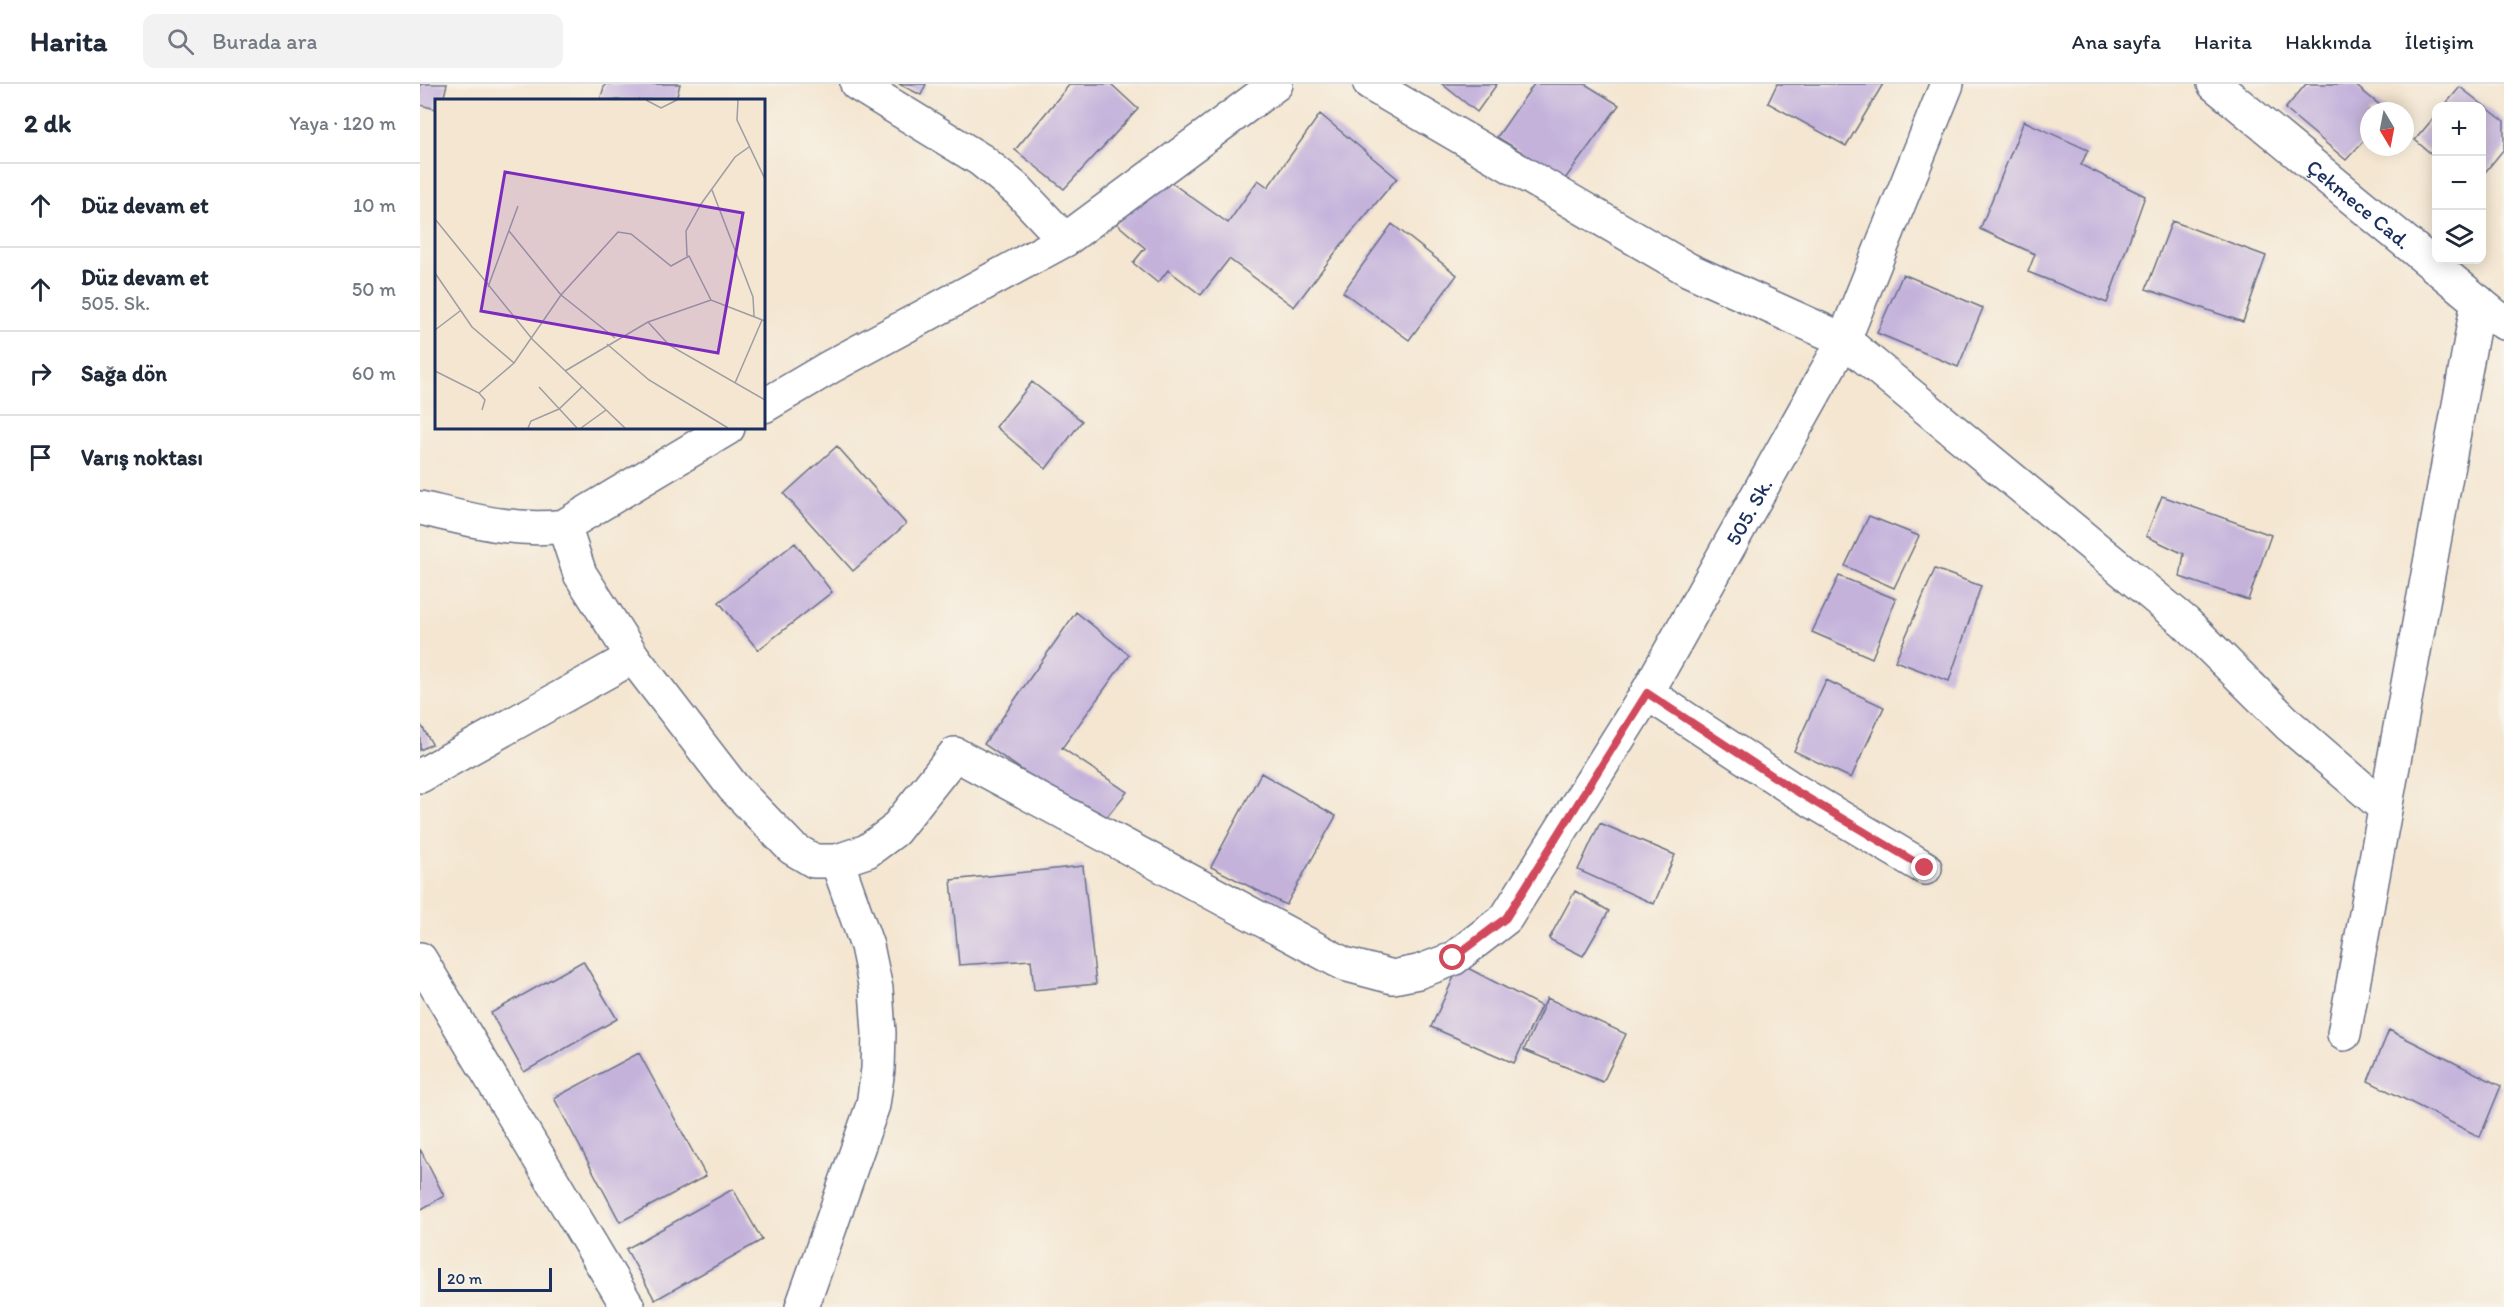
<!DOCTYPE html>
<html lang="tr">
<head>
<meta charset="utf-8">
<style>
  :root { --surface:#fff; --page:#f2f2f3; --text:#1f2937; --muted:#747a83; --line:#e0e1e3 }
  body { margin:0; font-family:Itim,sans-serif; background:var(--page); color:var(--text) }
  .controls { position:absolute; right:18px; top:18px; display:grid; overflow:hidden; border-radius:12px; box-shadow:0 3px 15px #0003 }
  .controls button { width:54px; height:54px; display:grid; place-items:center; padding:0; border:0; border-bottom:2px solid var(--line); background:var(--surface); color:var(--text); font:30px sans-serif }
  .compass { position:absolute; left:1940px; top:18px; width:54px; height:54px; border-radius:50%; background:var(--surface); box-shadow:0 3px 15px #0003; rotate:170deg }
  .scale { position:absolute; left:18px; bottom:15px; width:114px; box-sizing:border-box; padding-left:6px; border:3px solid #1b2f5e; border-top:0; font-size:16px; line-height:21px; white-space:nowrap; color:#1b2f5e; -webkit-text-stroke:4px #f7f3e8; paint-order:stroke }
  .stop { position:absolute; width:18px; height:18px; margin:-14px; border:4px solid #d1495b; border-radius:50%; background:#fff }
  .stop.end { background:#d1495b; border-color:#fff; box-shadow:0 2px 6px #0008 }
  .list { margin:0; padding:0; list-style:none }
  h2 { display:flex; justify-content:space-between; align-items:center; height:78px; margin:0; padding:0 24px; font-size:26px }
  h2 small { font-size:20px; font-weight:400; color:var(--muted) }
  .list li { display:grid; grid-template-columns:39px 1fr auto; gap:18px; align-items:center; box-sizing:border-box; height:84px; padding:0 24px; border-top:2px solid var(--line) }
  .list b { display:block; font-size:22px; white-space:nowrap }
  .list p { margin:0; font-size:20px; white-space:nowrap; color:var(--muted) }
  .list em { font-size:20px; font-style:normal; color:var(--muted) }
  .icon { flex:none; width:33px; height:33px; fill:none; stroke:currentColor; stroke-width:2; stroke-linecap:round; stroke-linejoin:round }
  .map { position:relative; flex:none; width:2084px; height:1223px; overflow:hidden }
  header { display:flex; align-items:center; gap:36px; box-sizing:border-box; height:84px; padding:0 30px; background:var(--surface); border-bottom:2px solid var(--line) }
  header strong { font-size:28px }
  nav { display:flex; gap:33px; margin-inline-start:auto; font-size:21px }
  .search { width:420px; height:54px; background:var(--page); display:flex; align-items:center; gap:15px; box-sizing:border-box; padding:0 21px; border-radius:12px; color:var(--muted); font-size:22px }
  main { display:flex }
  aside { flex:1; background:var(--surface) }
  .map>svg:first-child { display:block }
</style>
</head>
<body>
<header>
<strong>Harita</strong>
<div class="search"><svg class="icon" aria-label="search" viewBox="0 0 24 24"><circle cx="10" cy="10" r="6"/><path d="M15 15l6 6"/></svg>Burada ara</div>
<nav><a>Ana sayfa</a><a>Harita</a><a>Hakkında</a><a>İletişim</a></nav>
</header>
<main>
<aside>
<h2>2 dk<small>Yaya · 120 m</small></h2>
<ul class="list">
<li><svg class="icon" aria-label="ahead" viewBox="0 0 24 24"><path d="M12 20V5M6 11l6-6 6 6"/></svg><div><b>Düz devam et</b></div><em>10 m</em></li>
<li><svg class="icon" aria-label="ahead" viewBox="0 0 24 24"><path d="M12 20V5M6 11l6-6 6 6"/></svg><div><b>Düz devam et</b><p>505. Sk.</p></div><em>50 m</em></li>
<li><svg class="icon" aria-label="right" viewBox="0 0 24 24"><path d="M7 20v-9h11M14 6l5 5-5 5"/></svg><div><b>Sağa dön</b></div><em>60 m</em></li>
<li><svg class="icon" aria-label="arrive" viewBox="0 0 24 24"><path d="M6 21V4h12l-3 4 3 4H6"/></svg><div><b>Varış noktası</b></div></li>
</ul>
</aside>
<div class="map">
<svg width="2084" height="1223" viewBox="0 0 2084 1223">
  <rect width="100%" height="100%" fill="#f7f3e8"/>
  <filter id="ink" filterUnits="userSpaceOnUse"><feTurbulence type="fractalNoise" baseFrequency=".0167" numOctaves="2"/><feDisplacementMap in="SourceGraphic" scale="12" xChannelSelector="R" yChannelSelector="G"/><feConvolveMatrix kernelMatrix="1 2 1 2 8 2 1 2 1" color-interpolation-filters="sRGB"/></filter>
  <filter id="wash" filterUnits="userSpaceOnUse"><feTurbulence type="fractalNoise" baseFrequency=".008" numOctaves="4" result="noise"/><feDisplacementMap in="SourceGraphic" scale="24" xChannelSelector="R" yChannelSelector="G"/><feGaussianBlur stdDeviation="1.35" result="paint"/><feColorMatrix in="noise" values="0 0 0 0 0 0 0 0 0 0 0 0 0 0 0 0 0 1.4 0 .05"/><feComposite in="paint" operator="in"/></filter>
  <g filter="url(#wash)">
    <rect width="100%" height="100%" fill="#f4e6d1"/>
    <g id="blocks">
      <path fill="#c4b2db" d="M 0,0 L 27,0 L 23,16 L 16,16 L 16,25 L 0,21 Z
        M 185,0 L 260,0 L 256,16 L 180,16 Z
        M 479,0 L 506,0 L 501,11 Z
        M 650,0 L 691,0 L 718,25 L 644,105 L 595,66 Z
        M 1022,0 L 1077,0 L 1057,28 Z
        M 1114,0 L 1165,0 L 1199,21 L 1145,95 L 1077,53 Z
        M 1357,0 L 1463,0 L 1426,62 L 1348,19 Z
        M 1886,0 L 1934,0 L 1967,27 L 1949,27 L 1949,51 L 1926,76 L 1865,25 Z
        M 2040,3 L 2084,37 L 2084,65 L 2062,92 L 2062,22 L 2024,22 Z
        M 900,30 L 977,94 L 921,161 L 874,223 L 809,175 L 781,211 L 748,186 L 738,199 L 713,179 L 725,164 L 697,140 L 739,90 L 808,139 L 838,96 L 848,103 Z
        M 2016,31 L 2016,74 L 1995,56 Z
        M 1604,37 L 1668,66 L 1661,81 L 1725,112 L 1687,219 L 1608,188 L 1615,170 L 1560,145 Z
        M 1752,137 L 1846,172 L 1823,238 L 1726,205 Z
        M 972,140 L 1037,191 L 989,256 L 923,208 Z
        M 1483,190 L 1563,224 L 1538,283 L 1457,249 Z
        M 612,298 L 662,337 L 626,385 L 576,343 Z
        M 417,362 L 486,440 L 433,487 L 364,410 Z
        M 1742,412 L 1851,451 L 1828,516 L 1760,493 L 1764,470 L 1726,452 Z
        M 1449,432 L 1499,452 L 1474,504 L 1425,482 Z
        M 375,459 L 412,508 L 338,566 L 299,518 Z
        M 1515,485 L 1561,502 L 1529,597 L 1475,577 Z
        M 1419,492 L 1476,515 L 1452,574 L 1392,548 Z
        M 656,528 L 709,571 L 642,664 L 707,708 L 681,740 L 564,660 Z
        M 1406,596 L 1464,623 L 1431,694 L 1374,667 Z
        M 0,639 L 12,660 L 0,666 Z
        M 841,689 L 916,732 L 866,821 L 791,783 Z
        M 1180,739 L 1255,771 L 1234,820 L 1158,786 Z
        M 663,782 L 676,900 L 614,906 L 611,876 L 539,881 L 531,796 Z
        M 1155,807 L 1189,827 L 1163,872 L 1129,855 Z
        M 163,877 L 197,935 L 104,988 L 71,929 Z
        M 1040,880 L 1121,922 L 1094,979 L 1011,943 Z
        M 1127,914 L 1206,950 L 1183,998 L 1104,966 Z
        M 1969,946 L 2081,1002 L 2060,1053 L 1948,997 Z
        M 219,969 L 286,1092 L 200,1138 L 134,1014 Z
        M 0,1065 L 24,1112 L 0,1126 Z
        M 313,1105 L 342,1156 L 235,1216 L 206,1165 Z"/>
    </g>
  </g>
  <g filter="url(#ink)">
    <use href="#blocks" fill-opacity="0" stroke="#676f86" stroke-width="1.5"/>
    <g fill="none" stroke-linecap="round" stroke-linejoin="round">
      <g stroke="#676f86" stroke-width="36">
        <g id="minor">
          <path d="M 437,0 L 561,76 L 599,107 L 645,156"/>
          <path d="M 950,0 L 1269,186 L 1424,256 L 1765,538 L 1869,641 L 1965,724"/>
          <path id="s1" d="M 1794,0 L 2084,239"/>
          <path d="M 344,322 L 410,283 L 645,156 L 856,0"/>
          <path d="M 0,424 C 48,435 95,449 144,442 L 308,344"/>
          <path id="s2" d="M 144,442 L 160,490 L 213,573 L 313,703 L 372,764 L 394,777 L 417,777 L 447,767 L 474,747 L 535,670 L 924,880 L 973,893 L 998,888 L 1033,875 L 1086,834 L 1227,609 L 1424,256 L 1527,0"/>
          <path d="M 1227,609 L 1371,704 L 1505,784"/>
          <path d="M 0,692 L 213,573"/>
          <path d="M 0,875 L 208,1223"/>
          <path d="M 1924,950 L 2058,217"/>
          <path d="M 382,1223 L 453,1021 L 458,985 L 459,949 L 456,905 L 447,862 L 417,777"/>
        </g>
      </g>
      <use href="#minor" stroke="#fff" stroke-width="33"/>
    </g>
  </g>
  <g fill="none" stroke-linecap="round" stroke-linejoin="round" filter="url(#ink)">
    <path stroke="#d1495b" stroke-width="8" d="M 1033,874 L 1086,834 L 1227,609 L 1371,704 L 1505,784"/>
  </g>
  <g text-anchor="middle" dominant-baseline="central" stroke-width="6" stroke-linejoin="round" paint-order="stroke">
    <g font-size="21" fill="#1b2f5e" stroke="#f7f3e8">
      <text stroke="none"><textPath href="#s1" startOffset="188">Çekmece Cad.</textPath></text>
      <text stroke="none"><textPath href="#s2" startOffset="1706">505. Sk.</textPath></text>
    </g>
  </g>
  <g transform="translate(15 15)">
    <rect width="330" height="330" fill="#f4e6d1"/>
    <path fill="none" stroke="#9d9da3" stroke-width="1.5" d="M 211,1 L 226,9 L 242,1M 303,1 L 302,21 L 330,80M 277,91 L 318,198 L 319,217M 0,120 L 98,241 L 190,329M 74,132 L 126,196 L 180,239M 252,157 L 251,132 L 266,105 L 300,58 L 314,48M 0,174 L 37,228 L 79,264M 53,188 L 83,107M 213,223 L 234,246 L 330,301M 0,231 L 25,212M 172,245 L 214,281 L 293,329M 0,272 L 44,294 L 50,301 L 47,311M 130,272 L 213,223 L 276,201 L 330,222M 300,284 L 327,221M 104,288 L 142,329M 44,294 L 79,264 L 126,196 L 183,133 L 196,135 L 236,167 L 254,157 L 276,201M 93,329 L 96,322 L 124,310 L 147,288M 146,329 L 171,311"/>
    <path fill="#7b2cbf" fill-opacity="0.15" stroke="#7b2cbf" stroke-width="3" d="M 70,73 L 308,114 L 283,254 L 46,212 Z"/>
    <rect width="330" height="330" fill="none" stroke="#1b2f5e" stroke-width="3"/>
  </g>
</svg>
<div class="controls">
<button>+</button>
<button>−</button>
<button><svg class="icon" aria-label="layers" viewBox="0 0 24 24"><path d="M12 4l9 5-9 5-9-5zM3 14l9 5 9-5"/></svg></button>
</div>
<svg class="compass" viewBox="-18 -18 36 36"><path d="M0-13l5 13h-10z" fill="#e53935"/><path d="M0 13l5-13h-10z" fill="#747a83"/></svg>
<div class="scale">20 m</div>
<div class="stop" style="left:1033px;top:874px"></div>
<div class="stop end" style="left:1505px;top:784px"></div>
</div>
</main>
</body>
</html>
